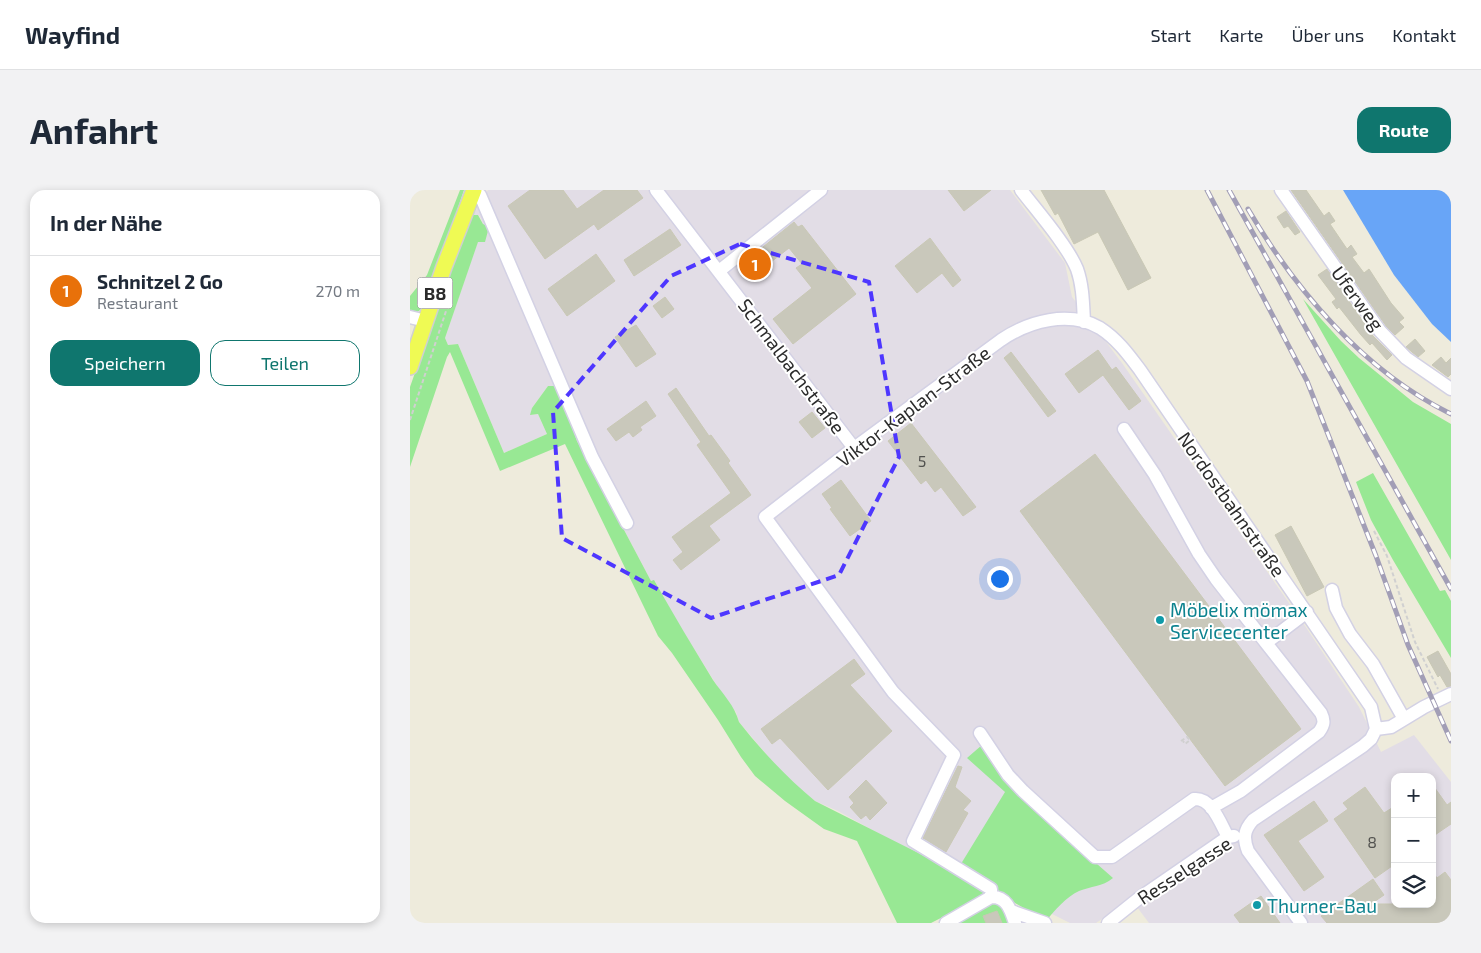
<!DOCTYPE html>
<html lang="de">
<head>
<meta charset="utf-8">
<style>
  :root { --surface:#fff; --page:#f2f2f3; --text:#1f2937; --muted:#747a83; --line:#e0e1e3; --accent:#0f766e }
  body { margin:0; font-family:"Exo 2",sans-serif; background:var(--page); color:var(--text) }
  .controls { position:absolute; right:15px; bottom:15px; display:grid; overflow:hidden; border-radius:10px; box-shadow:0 2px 8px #0003 }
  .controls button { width:45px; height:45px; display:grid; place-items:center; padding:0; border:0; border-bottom:1px solid var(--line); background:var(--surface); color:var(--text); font:25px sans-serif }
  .you { position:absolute; left:589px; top:388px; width:18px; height:18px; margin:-12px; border:4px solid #fff; border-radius:50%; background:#1a73e8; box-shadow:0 0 0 8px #1a73e833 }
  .badge { display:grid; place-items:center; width:32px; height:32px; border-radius:50%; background:var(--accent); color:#fff; font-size:16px; font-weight:700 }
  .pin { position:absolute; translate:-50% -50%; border:2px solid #fff; box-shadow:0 1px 5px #0006 }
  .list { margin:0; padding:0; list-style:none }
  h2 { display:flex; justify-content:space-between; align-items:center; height:65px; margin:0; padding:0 20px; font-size:21px }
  h2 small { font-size:16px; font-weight:400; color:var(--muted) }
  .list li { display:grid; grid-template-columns:32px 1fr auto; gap:15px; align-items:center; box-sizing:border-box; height:70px; padding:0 20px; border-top:1px solid var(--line) }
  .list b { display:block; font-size:19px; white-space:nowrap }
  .list p { margin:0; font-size:16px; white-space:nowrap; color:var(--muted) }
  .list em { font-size:16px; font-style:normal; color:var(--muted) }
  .actions { display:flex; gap:10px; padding:15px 20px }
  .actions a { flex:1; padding:11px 0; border:1px solid var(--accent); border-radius:15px; text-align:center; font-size:18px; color:var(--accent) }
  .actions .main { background:var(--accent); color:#fff }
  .icon { flex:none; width:28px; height:28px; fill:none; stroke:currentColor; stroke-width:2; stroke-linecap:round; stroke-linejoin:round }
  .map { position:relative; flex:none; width:1041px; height:733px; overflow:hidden; border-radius:15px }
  header { display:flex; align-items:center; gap:30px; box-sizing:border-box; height:70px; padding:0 25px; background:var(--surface); border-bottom:1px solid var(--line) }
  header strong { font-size:24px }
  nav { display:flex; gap:28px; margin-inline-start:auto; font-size:18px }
  .intro { display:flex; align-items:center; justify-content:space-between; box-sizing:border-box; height:120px; padding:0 30px }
  h1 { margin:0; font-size:35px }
  .button { padding:12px 22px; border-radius:15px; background:var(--accent); color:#fff; font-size:18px; font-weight:700 }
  main { display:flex; gap:30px; padding:0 30px }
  aside { flex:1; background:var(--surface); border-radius:15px; box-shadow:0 2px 8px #0003 }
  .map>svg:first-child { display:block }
</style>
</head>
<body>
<header>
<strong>Wayfind</strong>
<nav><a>Start</a><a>Karte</a><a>Über uns</a><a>Kontakt</a></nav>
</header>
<div class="intro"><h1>Anfahrt</h1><a class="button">Route</a></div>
<main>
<aside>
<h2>In der Nähe<small></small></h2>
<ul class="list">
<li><span class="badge" style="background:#e8710a">1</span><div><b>Schnitzel 2 Go</b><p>Restaurant</p></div><em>270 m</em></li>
</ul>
<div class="actions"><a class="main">Speichern</a><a>Teilen</a></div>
</aside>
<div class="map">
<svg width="1041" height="733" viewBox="0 0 1041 733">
  <rect width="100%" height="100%" fill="#eeebdc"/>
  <path fill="#e2dde6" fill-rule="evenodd" d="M 78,0 L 600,0 L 655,73 L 662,107 L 712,173 L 895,436 L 949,517 L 971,562 L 1004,545 L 1041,592 L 1041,733 L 739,733 L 721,709 L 686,733 L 660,733 L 550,678 L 544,685 L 428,621 L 405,611 L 385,595 L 368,578 L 329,532 L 326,522 L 314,507 L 266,430 L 245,391 L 241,391 L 167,251 L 147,196 L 138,196 L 122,218 L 121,225 L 128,224 L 137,244 L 94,263 L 48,154 L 38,155 L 35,148 L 68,51 L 75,52 L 73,34 L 70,27 L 68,25 L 63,25 ZM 985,587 L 1022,587 L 1022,714 L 985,714 Z"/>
  <path fill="#98e894" d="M 50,0 L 54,0 L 16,112 C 12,118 8,125 0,122 L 0,106 L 17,85 Z
    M 63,25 L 68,25 L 73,34 L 79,37 L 75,52 L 68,52 L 35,148 L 38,155 L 48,154 L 94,263 L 137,244 L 128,224 L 120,225 L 122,218 L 138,196 L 147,196 L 167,251 L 241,391 L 244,390 C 263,424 283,457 303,490 C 312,503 325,516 329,532 C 352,561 376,587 405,611 L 546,682 L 595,602 L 557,568 L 572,555 L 612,608 L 703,688 C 692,697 681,696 669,701 C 656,707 645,720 636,731 L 588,703 L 582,702 L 521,733 L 487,733 L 447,651 L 414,639 L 375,611 L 345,586 L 331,567 L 308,530 L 262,463 L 248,446 L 155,254 L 90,281 L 40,162 L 37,167 L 0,277 L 0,197 L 33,103 L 37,104 L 37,114 L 40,114 L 42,107 L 37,88 L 61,28 Z
    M 893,109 L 931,151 L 949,168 L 1003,212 L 1041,234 L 1041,370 Z
    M 963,283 L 1030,401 L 1035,400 L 1041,411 L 1041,468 L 983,370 L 961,330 L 946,292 Z
    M 581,707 L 635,733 L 536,733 Z"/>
  <path fill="#68a5f7" d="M 933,0 L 1041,0 L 1041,152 L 1022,134 L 984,85 Z"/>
  <path fill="#c9c8bb" stroke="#c9c8b5" d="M 120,0 L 153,0 L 167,19 L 194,0 L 227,0 L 233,8 L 188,40 L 184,34 L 135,69 L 98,16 Z
    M 538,0 L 581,0 L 554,21 Z
    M 631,0 L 694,0 L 741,88 L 718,100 L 688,42 L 664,54 L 648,23 L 645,25 Z
    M 881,0 L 896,0 L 914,26 L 919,22 L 925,31 L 920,34 L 937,59 L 941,55 L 947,64 L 942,67 L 954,83 L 959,79 L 981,113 L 994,128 L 989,132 L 994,137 L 985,145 L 976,136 Z
    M 876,21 L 890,42 L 885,45 L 878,36 L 874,38 L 867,27 Z
    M 384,32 L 388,37 L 392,35 L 446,104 L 383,154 L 363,129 L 402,98 L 386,78 L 392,74 L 379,58 L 343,86 L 333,73 Z
    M 260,39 L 271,55 L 224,86 L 214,70 Z
    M 520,48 L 551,90 L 543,97 L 532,83 L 507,103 L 485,76 Z
    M 186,64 L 205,91 L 157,126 L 138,99 Z
    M 917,79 L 963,146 L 982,165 L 977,170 L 962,153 L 960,155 L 951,145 L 929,117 L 927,119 L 922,112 L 926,109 L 908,85 Z
    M 255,107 L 264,119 L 252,128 L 243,116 Z
    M 226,135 L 246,164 L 226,177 L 205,147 Z
    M 1005,149 L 1015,161 L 1008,167 L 996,157 Z
    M 688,160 L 702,180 L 706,177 L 731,211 L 719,220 L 693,185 L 669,203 L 655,184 Z
    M 601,162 L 646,221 L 638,227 L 594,168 Z
    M 1031,167 L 1036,173 L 1041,168 L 1041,184 L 1038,187 L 1022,175 Z
    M 266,198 L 299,246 L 301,245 L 320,271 L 318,273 L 341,305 L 299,336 L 310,350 L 271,380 L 263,370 L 273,362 L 262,347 L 321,303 L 287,255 L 291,252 L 258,204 Z
    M 236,211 L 246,226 L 230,237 L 232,240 L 223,247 L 219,242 L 206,251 L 197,239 Z
    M 402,222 L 415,238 L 402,248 L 389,232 Z
    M 501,233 L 566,317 L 553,326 L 531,297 L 525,302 L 516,290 L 511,294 L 478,251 Z
    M 685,264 L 891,539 L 815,596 L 610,321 Z
    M 431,290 L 461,331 L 440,346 L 420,319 L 422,318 L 412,304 Z
    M 881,336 L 914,397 L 897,406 L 865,345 Z
    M 1028,461 L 1041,484 L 1041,496 L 1037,497 L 1030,485 L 1028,487 L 1017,467 Z
    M 444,469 L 455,484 L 440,495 L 482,541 L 418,600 L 370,548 L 362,554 L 351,539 Z
    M 548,576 L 552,577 L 545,597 L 561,611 L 553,620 L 558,623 L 536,662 L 513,648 Z
    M 456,590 L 477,613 L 460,630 L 456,625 L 451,629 L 440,617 L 444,613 L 439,607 Z
    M 1022,594 L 1037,615 L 1041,612 L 1041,634 L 1022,647 Z
    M 955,597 L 974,623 L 985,616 L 985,674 L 965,688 L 924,629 L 938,619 L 933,613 Z
    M 904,611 L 918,631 L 888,651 L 914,687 L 894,701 L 854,645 Z
    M 1022,681 L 1027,688 L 1035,682 L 1041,690 L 1041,733 L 917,733 L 911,726 L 963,689 L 974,705 L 961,714 L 1022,714 Z
    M 851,706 L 870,733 L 830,733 L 824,725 Z
    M 587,721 L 592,733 L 576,733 L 573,726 Z"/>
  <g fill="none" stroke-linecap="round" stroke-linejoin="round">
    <g stroke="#d3d1e4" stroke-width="15">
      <path id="minor" d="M 246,0 L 444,258
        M 611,0 C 627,21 657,55 667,79 C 673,96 673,114 674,132
        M 871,0 L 970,141 L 996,168 L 1041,199
        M 63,1 L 70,5 L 182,267 L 217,333
        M 309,81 L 411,0
        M 0,127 L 16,131
        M 714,239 L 745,285 L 789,364 L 806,389 L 856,453 L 897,422
        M 922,400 L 926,418 L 940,444 L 963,474 L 994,529
        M 966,539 L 981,537 L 1014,517 L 1041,504
        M 570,543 L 598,585 L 613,601 L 685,667 L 702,667 L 784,609 C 802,607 811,635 818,647
        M 801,618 L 831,601 L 909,542 C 914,535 915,531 911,523 L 856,453
        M 581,707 L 581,699 L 503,651 L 544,565 L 483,502 L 355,327 L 444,258 L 591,150 C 619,131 659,120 690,138 C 707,149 718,164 730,180 L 961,517 L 966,539
        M 601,721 L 635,733
        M 536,733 L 581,707 C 597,706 601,721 605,733
        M 698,733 L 728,709 L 818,647 L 824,646
        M 891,733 L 838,661 C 833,648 834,640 843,630 L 953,556 L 961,549 L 966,539"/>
    </g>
    <g stroke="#d0d0d0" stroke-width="18">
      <path id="major" d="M 0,177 L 34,77 L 64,0"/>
    </g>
    <path stroke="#d0d0d0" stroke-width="2" stroke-dasharray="4 2.5" stroke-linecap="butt" d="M 0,230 L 41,106 L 39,103
      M 964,341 L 977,366 L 1005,452 L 1028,499
      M 771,551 L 777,547 L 780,550 L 775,554 L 773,551"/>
    <use href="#minor" stroke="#fff" stroke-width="12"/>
    <use href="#major" stroke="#effa54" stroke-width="15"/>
    <g stroke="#a29eb6" stroke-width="5">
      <path id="rail" d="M 797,0 L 897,191 L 966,366 L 998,455 L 1041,551
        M 819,0 L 1041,399
        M 838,19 C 886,101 954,181 1041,224"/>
    </g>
    <use href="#rail" stroke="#fff" stroke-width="3" stroke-dasharray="9" stroke-linecap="butt"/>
  </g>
  <path fill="none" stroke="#4e37ff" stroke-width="4" stroke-dasharray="10 6" stroke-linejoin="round" d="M 330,54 L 459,92 L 489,267 L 429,385 L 301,428 L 152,348 L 143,222 L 261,86 Z"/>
  <g fill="#0f9aa8" stroke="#fff" stroke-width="2">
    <circle cx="750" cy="430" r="5"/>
    <circle cx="847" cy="715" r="5"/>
  </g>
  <g text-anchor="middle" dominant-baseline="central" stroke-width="4" stroke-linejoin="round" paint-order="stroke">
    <g font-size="16" fill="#52524f">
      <text x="512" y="270">5</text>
      <text x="962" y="651">8</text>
    </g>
    <rect fill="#fff" stroke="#6b6b6b" stroke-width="1" x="7.5" y="87.5" width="35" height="31" rx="4"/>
    <g font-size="18" font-weight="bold" fill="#2b2b2b">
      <text x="25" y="103">B8</text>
    </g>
    <g font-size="19" fill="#2b2b2b" stroke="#fff">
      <text transform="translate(948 108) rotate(54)">Uferweg</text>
      <text transform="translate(382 176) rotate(53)">Schmalbachstraße</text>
      <text transform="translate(503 216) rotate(-37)">Viktor-Kaplan-Straße</text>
      <text transform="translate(822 314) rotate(55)">Nordostbahnstraße</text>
      <text transform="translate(774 680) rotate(-33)">Resselgasse</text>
    </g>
    <g font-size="19" fill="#0d838f" stroke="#fff" text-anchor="start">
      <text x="760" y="419">Möbelix mömax<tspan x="760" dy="22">Servicecenter</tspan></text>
      <text x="857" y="715">Thurner-Bau</text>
    </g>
  </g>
</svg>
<div class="controls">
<button>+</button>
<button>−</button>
<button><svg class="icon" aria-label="layers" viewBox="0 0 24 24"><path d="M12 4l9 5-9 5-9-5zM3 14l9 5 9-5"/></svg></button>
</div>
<div class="you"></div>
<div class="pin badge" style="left:345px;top:74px;background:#e8710a">1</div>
</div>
</main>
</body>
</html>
